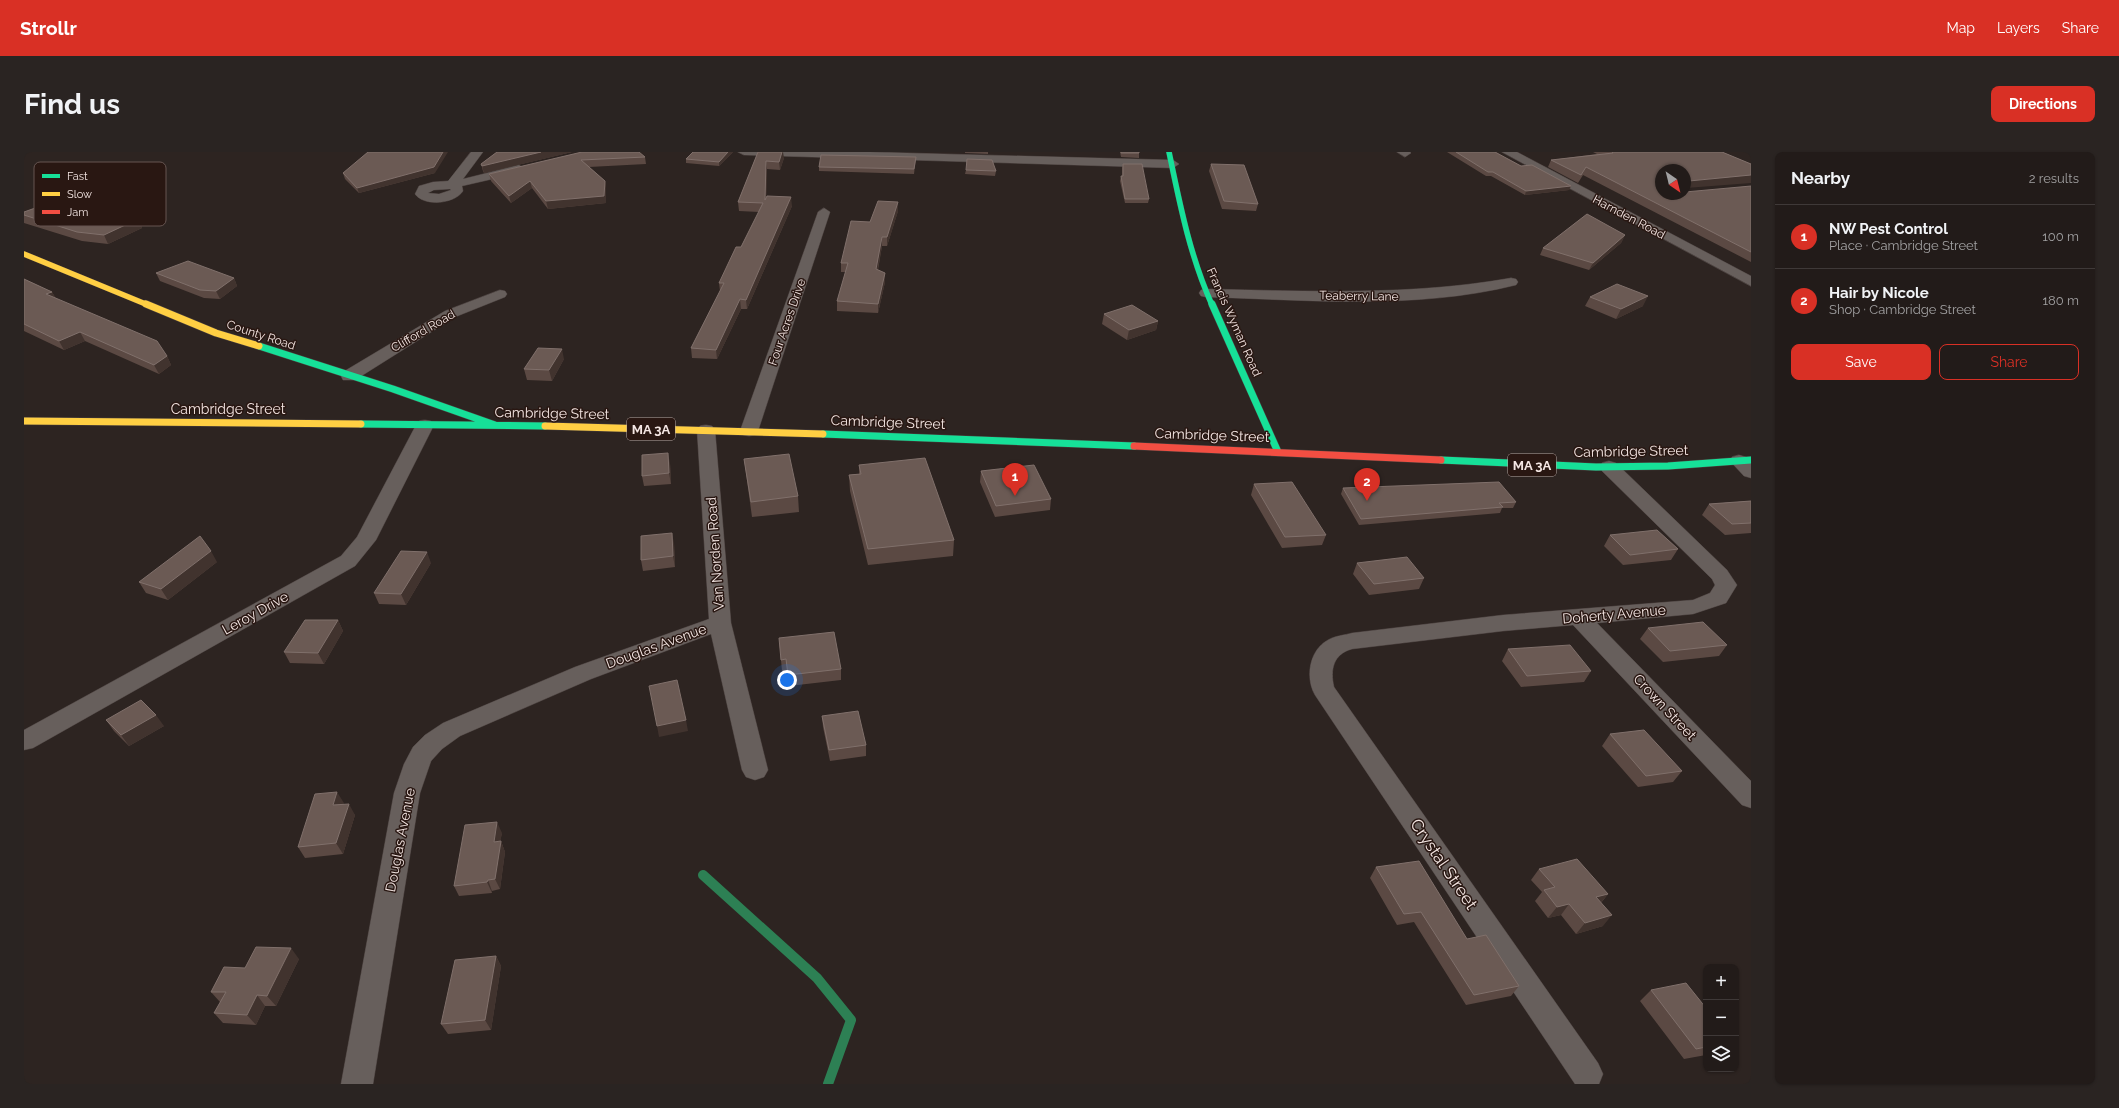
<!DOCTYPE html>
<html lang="en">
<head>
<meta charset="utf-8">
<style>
  :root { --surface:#221b19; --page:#2a2422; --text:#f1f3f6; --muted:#a2a1a2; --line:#3f3938; --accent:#d93025 }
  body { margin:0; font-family:Raleway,sans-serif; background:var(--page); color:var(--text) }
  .controls { position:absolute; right:12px; bottom:12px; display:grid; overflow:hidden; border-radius:8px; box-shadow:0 1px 3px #0004 }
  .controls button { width:36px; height:36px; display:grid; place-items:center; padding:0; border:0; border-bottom:1px solid var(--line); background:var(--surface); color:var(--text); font:20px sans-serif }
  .compass { position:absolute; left:1631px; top:12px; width:36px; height:36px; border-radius:50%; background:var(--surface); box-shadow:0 1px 3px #0004; rotate:145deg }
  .you { position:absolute; left:763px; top:528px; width:14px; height:14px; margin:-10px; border:3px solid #fff; border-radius:50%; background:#1a73e8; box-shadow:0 0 0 6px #1a73e833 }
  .badge { display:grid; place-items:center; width:26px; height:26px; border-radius:50%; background:var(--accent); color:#fff; font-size:13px; font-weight:700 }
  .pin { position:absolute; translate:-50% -33px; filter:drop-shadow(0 1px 2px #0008) }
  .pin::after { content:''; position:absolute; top:21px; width:14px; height:12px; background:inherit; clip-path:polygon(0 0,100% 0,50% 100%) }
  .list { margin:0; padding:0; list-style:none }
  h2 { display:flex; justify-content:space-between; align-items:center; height:52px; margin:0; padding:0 16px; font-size:17px }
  h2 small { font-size:13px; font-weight:400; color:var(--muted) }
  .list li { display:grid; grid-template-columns:26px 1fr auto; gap:12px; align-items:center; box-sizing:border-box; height:64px; padding:0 16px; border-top:1px solid var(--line) }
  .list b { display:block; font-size:15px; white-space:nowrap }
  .list p { margin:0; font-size:13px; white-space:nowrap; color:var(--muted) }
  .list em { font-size:13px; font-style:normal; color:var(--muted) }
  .actions { display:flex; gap:8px; padding:12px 16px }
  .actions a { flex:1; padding:9px 0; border:1px solid var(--accent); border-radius:8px; text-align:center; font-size:14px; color:var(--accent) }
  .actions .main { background:var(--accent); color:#fff }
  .icon { flex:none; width:22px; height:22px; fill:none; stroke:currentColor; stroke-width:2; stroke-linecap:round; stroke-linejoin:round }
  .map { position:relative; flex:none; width:1727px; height:932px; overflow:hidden; border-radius:8px }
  header { display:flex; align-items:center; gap:24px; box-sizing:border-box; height:56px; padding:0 20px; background:var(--accent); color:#fff }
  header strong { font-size:19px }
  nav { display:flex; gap:22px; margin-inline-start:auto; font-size:14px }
  .intro { display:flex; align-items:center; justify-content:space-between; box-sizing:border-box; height:96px; padding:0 24px }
  h1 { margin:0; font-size:28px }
  .button { padding:10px 18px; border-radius:8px; background:var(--accent); color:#fff; font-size:14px; font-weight:700 }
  main { display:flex; gap:24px; padding:0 24px }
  aside { flex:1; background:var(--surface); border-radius:8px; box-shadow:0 1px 3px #0004 }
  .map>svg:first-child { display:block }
</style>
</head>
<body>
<header>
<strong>Strollr</strong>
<nav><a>Map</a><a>Layers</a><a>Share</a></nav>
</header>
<div class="intro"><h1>Find us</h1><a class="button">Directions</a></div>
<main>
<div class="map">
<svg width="1727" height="932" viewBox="0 0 1727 932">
  <rect width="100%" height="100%" fill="#2d2421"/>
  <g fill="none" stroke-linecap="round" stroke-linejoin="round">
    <path stroke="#2d8054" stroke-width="10" d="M 679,723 L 793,826 L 827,868 L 804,932"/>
    <g stroke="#4a403e" stroke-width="1">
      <path id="street" d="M 447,0 L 459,0 L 439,27 L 495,13 L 501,17 L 499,20 L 438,34 L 439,39 C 431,52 400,55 391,42 L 395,34 L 409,30 L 424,29 ZM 410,38 L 426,37 L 427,38 L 415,42 L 404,41 Z
        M 714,0 L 846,0 L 1149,8 L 1155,12 L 1149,16 L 720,3 Z
        M 1373,0 L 1386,0 L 1387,1 L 1381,5 Z
        M 1478,0 L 1493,0 L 1727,124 L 1727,134 Z
        M 800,56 L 806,60 L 734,279 L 731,283 L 725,284 L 719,283 L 716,279 L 794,60 Z
        M 1487,126 L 1492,127 L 1494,130 L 1492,133 C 1392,158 1284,148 1182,145 L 1177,144 L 1175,141 L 1177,138 L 1182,137 C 1285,139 1386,144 1487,126 Z
        M 476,138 L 481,139 L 483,142 L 481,145 L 431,165 L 331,228 L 319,228 L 317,224 L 319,220 L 421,159 Z
        M 401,268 L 407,269 L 410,273 L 352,388 L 331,414 L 9,596 L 0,598 L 0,578 L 317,404 L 333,385 L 392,273 L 395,269 Z
        M 682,273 L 688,274 L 691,278 L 707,471 L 744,618 L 740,625 L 731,628 L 722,625 L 718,618 L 687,482 L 567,527 L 436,584 L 418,597 L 407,609 L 396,641 L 349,932 L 317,932 L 370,641 L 380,612 L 389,595 L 401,583 L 419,571 L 551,515 L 685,467 L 673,278 L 676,274 Z
        M 1715,303 L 1722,305 L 1727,310 L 1727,326 L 1720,324 L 1706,309 L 1708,305 Z
        M 1585,309 L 1592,311 L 1703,418 L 1713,433 L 1702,451 L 1669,462 L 1573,471 L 1727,629 L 1727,656 L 1718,653 L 1549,473 L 1479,479 L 1328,497 C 1309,502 1306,518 1310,535 L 1574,911 L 1579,922 L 1575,932 L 1551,932 L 1291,543 C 1281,526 1285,498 1304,488 C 1310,484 1321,483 1328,481 L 1479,463 L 1669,448 L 1686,441 L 1691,433 L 1688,427 L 1578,319 L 1576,315 L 1578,311 Z"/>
    </g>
    <g stroke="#4a403e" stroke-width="6">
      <path id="fast-far1" d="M 1145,0 C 1156,53 1166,104 1188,153"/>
    </g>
    <g stroke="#4a403e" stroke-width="8">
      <path id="fast" d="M 1188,152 L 1254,300
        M 235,194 L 369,237 L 471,273
        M 337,272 L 521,274
        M 799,282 L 1110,294
        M 1417,308 L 1572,315 L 1644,314 L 1727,308"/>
    </g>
    <g stroke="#4a403e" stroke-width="6">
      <path id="slow-far1" d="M 0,102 L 124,153"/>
    </g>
    <g stroke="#4a403e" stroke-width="8">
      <path id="slow" d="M 122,152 L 192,181 L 235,194
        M 0,269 L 337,272
        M 521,274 L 799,282"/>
    </g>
    <g stroke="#4a403e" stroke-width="8">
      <path id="jam" d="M 1110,294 L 1417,308"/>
    </g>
    <use href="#street" fill="#675f5c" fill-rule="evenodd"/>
    <use href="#fast-far1" stroke="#16e098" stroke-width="5.5"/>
    <use href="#fast" stroke="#16e098" stroke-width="7"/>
    <use href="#slow-far1" stroke="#ffcf43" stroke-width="5.5"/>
    <use href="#slow" stroke="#ffcf43" stroke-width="7"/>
    <use href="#jam" stroke="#f24e42" stroke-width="7"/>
  </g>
  <path fill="#5b4943" d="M 473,0 L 548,0 L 460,21 L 459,19 L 457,12 Z
    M 558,0 L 621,5 L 622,12 L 565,15 L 581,29 L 582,36 L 582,51 L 524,57 L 508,36 L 487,51 L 467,29 L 465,22 Z
    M 709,0 L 695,14 L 662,11 L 662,7 Z
    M 734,0 L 760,6 L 756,18 L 743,17 L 742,46 L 768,54 L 723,157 L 717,157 L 693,207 L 668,206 L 667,196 L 696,139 L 695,131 L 717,95 L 735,60 L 715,59 L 714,50 Z
    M 941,0 L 964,0 L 964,2 L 941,1 Z
    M 1096,0 L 1115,0 L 1115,6 L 1097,5 Z
    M 1423,0 L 1471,0 L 1497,14 L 1547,34 L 1545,38 L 1501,43 L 1467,24 L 1462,24 Z
    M 1569,0 L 1698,0 L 1727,12 L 1727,32 L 1727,31 L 1637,18 L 1661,42 L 1727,34 L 1727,110 L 1559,23 L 1554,31 L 1524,15 L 1527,8 L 1573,2 Z
    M 892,5 L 890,22 L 795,19 L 795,15 Z
    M 1099,12 L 1125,47 L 1124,51 L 1101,51 L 1096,29 L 1097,24 L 1098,24 L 1098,16 Z
    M 1187,12 L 1234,52 L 1232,59 L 1198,57 L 1185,19 Z
    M 942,18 L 972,19 L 971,24 L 941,22 Z
    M 319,21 L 411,21 L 335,41 L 321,27 Z
    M 874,59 L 863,94 L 858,94 L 854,118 L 861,121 L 861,130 L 854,161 L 813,159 L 813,149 L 822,120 L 817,120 L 817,111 L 846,70 Z
    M 0,60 L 114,67 L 118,76 L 84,92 L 58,89 L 0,71 Z
    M 1601,83 L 1597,91 L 1565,118 L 1516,103 L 1519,96 Z
    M 132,121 L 210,126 L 213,134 L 196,147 L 180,146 L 136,129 Z
    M 0,127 L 28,140 L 32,147 L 143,204 L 147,213 L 135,222 L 61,189 L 40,198 L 0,179 Z
    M 1566,145 L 1619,154 L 1592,167 L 1561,154 Z
    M 1080,162 L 1134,169 L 1132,178 L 1103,188 L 1078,172 Z
    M 540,207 L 528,229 L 503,228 L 500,217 Z
    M 720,307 L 774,344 L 775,360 L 728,365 Z
    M 646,311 L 647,332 L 620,334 L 618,324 Z
    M 835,313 L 930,388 L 929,404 L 844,413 L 826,339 L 825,323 L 835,322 Z
    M 957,319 L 1027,347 L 1026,358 L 971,365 L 956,330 Z
    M 1230,332 L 1302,383 L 1298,393 L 1258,396 L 1227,343 Z
    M 1319,336 L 1492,350 L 1489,356 L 1478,356 L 1476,361 L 1335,373 L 1317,342 Z
    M 1727,349 L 1727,381 L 1701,383 L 1678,363 L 1685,352 Z
    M 1586,383 L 1654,397 L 1647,408 L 1599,413 L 1580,394 Z
    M 650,391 L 651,415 L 619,419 L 617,408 Z
    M 193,410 L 144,448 L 122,441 L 115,430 Z
    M 407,411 L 382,453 L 355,452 L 350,441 Z
    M 1333,411 L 1400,426 L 1395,437 L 1345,443 L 1329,422 Z
    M 314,468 L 319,479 L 300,512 L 266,511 L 260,500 Z
    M 1624,476 L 1703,493 L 1695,504 L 1639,510 L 1616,487 Z
    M 755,486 L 817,517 L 817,528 L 765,534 L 763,519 L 758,519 Z
    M 1484,497 L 1567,519 L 1560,530 L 1497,535 L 1478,509 Z
    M 798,564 L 842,593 L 842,604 L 806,609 L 799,575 Z
    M 82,568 L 140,574 L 105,594 L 90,579 Z
    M 1586,582 L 1658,619 L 1649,630 L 1614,635 L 1578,594 Z
    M 320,651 L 319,652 L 331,663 L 319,702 L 281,706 L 274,695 Z
    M 478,681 L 476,689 L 477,689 L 481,700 L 476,737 L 468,739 L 468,741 L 435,744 L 430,734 Z
    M 1352,715 L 1443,787 L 1495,834 L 1487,844 L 1442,853 L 1390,770 L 1373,773 L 1346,726 Z
    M 1515,717 L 1584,742 L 1577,751 L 1579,774 L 1552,782 L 1537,763 L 1524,766 L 1511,749 L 1518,740 L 1507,728 Z
    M 472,804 L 477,814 L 467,878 L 424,882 L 417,872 Z
    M 275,807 L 252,854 L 241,854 L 232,873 L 199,871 L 190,861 L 197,850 L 196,850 L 187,840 L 221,816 Z
    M 1627,838 L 1682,856 L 1682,903 L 1660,907 L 1616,849 Z"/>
  <path fill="#41332e" d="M 419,0 L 424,0 L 411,21 L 335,41 L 333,36 Z
    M 517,0 L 548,0 L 460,21 L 458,14 Z
    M 704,0 L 709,0 L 695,14 L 695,10 Z
    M 758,0 L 759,0 L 760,6 L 756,18 L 755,10 Z
    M 742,9 L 743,17 L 742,56 L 741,48 Z
    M 1727,23 L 1727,31 L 1662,36 L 1661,38 L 1661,34 L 1665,29 Z
    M 506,29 L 508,36 L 487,51 L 485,44 Z
    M 581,29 L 582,36 L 582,51 L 524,57 L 522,49 Z
    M 1547,34 L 1545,38 L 1501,43 L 1502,39 Z
    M 767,45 L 768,54 L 723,157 L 722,148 Z
    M 874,50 L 874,59 L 863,94 L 863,85 Z
    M 114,67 L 118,76 L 84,92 L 80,83 Z
    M 1601,83 L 1597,91 L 1565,118 L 1569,111 Z
    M 858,85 L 858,94 L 852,126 L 852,117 Z
    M 861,121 L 861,130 L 854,161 L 854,152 Z
    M 210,126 L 213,134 L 196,147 L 192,139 Z
    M 28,140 L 33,148 L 22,142 Z
    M 1624,144 L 1619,154 L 1592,167 L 1597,157 Z
    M 716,147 L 717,157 L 693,207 L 692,198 Z
    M 1134,169 L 1132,178 L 1103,188 L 1105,178 Z
    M 56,180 L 61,189 L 40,198 L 35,189 Z
    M 538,197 L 540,207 L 528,229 L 525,218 Z
    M 143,204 L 147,213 L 135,222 L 130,213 Z
    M 644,301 L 646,311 L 647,332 L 645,321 Z
    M 648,381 L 650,391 L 651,415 L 649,404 Z
    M 187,399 L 193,410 L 144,448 L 137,437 Z
    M 403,400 L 407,411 L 382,453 L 377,442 Z
    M 314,468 L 319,479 L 300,512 L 294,501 Z
    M 132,563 L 140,574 L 105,594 L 97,583 Z
    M 662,568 L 664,579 L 635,585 L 633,574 Z
    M 313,640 L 320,651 L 315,664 L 309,653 Z
    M 325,652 L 331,663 L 319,702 L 312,691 Z
    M 473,670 L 478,681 L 474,701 L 470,690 Z
    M 477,689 L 481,700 L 476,737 L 471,727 Z
    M 464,728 L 468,739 L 468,741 L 463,730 Z
    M 1584,742 L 1575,753 L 1572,745 Z
    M 1545,752 L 1537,763 L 1524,766 L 1533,755 Z
    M 1588,763 L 1579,774 L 1552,782 L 1561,771 Z
    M 267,796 L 275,807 L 252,854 L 243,844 Z
    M 472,804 L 477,814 L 467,878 L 461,868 Z
    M 233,843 L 241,854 L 232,873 L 223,863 Z"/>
  <path fill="#6b5a54" stroke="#80706b" d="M 344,0 L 419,0 L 410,15 L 333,36 L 319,21 Z
    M 473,0 L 517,0 L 458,14 L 457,12 Z
    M 558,0 L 615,0 L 621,5 L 557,8 L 581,29 L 580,44 L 522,49 L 506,29 L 485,44 L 465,22 Z
    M 669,0 L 704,0 L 695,10 L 662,7 Z
    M 734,0 L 758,0 L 755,10 L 742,9 L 741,48 L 743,44 L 767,45 L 722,148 L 716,147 L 692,198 L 667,196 L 700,131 L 695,131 L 712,95 L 717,95 L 739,51 L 714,50 Z
    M 1097,0 L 1115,0 L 1115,1 L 1097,1 Z
    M 1432,0 L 1471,0 L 1497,14 L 1508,13 L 1547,34 L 1502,39 L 1469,20 L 1464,20 Z
    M 1588,0 L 1698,0 L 1727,12 L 1727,23 L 1665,29 L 1663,33 L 1661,34 L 1661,18 L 1637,18 L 1637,42 L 1661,42 L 1661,40 L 1727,34 L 1727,100 L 1562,15 L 1557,23 L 1527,8 L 1589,1 Z
    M 797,3 L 892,5 L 890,17 L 795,15 Z
    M 943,7 L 968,8 L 972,19 L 942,18 Z
    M 1099,12 L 1118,12 L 1125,47 L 1101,47 L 1097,24 L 1099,24 Z
    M 1187,12 L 1220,13 L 1234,52 L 1200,49 Z
    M 854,49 L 874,50 L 863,85 L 858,85 L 852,117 L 861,121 L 854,152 L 813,149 L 824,111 L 817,111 L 827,69 L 846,70 Z
    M 28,50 L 114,67 L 80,83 L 53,80 L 0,63 L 0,60 Z
    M 1563,62 L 1601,83 L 1569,111 L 1519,96 Z
    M 164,109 L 210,126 L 192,139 L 176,138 L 132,121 Z
    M 0,127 L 28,140 L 22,142 L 133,189 L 143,204 L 130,213 L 56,180 L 35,189 L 0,172 Z
    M 1593,132 L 1624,144 L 1597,157 L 1566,145 Z
    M 1108,153 L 1134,169 L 1105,178 L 1080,162 Z
    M 514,196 L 538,197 L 525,218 L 500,217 Z
    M 644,301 L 645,321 L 618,324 L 618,303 Z
    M 765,302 L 774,344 L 727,350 L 720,307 Z
    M 901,306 L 930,388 L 844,397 L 825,323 L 837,322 L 835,313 Z
    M 1010,313 L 1027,347 L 972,354 L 957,319 Z
    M 1268,330 L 1302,383 L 1261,385 L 1230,332 Z
    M 1475,330 L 1492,350 L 1475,351 L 1479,355 L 1337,367 L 1319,336 Z
    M 1727,349 L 1727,371 L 1708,372 L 1685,352 Z
    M 1633,378 L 1654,397 L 1606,403 L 1586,383 Z
    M 648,381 L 649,404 L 617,408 L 617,384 Z
    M 176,384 L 187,399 L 137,437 L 115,430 Z
    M 377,399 L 403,400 L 377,442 L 350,441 Z
    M 1383,405 L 1400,426 L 1350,432 L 1333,411 Z
    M 281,468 L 314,468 L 294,501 L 260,500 Z
    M 1679,470 L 1703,493 L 1646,499 L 1624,476 Z
    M 810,480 L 817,517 L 764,523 L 762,507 L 757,508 L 755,486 Z
    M 1546,493 L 1567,519 L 1503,524 L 1484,497 Z
    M 653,528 L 662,568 L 633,574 L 625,534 Z
    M 117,548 L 132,563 L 97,583 L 82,568 Z
    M 834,559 L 842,593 L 805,598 L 798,564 Z
    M 1620,578 L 1658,619 L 1622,624 L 1586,582 Z
    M 313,640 L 309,653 L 325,652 L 312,691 L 274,695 L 291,642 Z
    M 473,670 L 470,690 L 477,689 L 471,727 L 464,728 L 463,730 L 430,734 L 441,673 Z
    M 1553,707 L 1584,742 L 1572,745 L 1588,763 L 1561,771 L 1545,752 L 1533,755 L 1520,738 L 1531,735 L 1515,717 Z
    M 1395,709 L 1443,787 L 1462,783 L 1495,834 L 1450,843 L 1397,760 L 1380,762 L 1352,715 Z
    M 232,795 L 267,796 L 243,844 L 233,843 L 223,863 L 190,861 L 202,840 L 187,840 L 200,815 L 221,816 Z
    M 472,804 L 461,868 L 417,872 L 431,808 Z
    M 1662,831 L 1682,856 L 1682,895 L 1672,897 L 1627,838 Z"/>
  <g text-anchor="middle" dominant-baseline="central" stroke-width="3" stroke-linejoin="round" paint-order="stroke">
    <g font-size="12" fill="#f4e6e3" stroke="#291712">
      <text transform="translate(1605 65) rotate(28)">Harnden Road</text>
      <text transform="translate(1335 144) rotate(1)">Teaberry Lane</text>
      <text transform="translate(763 170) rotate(-71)">Four Acres Drive</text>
      <text transform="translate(1210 170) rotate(66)">Francis Wyman Road</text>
      <text transform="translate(399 179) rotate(-30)">Clifford Road</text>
      <text transform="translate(237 183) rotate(18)">County Road</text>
    </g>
    <g fill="#291712" stroke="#b7a8a4" stroke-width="1">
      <rect x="603" y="266" width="48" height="22" rx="3"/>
      <rect x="1484" y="302" width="48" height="22" rx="3"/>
    </g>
    <g font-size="13" font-weight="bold" fill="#f4e6e3">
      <text x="627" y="277">MA 3A</text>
      <text x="1508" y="313">MA 3A</text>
    </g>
    <g font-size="14" fill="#f4e6e3" stroke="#291712">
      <text x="204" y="257">Cambridge Street</text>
      <text transform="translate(528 261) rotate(1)">Cambridge Street</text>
      <text transform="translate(864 270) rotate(2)">Cambridge Street</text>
      <text transform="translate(1188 283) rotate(2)">Cambridge Street</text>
      <text transform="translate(1607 299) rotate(-1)">Cambridge Street</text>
      <text transform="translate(691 402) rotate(-94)">Van Norden Road</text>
      <text transform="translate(231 461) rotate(-29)">Leroy Drive</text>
      <text transform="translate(1590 462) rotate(-5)">Doherty Avenue</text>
      <text transform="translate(632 494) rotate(-20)">Douglas Avenue</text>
      <text transform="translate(1641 555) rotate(47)">Crown Street</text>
      <text transform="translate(376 688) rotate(-79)">Douglas Avenue</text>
    </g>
    <g font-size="17" fill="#f4e6e3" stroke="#291712">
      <text transform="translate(1420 712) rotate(56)">Crystal Street</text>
    </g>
  </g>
  <rect x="10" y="10" width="132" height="64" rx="6" fill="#291712" stroke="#665551" stroke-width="1"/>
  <rect x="18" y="22" width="18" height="4" fill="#16e098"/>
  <rect x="18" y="40" width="18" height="4" fill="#ffcf43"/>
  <rect x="18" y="58" width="18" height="4" fill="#f24e42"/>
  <g font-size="11" fill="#f4e6e3">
    <text x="43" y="28">Fast</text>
    <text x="43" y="46">Slow</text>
    <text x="43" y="64">Jam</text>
  </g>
</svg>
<div class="controls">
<button>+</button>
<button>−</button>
<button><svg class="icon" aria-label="layers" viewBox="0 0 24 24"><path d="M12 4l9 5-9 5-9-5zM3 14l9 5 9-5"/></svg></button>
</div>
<svg class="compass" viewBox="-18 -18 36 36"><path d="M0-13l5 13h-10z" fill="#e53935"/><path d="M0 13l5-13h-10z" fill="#a2a1a2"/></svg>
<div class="you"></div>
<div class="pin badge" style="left:991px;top:344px">1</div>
<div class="pin badge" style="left:1343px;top:349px">2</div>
</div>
<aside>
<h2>Nearby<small>2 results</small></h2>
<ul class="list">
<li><span class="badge">1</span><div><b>NW Pest Control</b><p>Place · Cambridge Street</p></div><em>100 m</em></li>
<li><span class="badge">2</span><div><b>Hair by Nicole</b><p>Shop · Cambridge Street</p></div><em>180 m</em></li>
</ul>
<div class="actions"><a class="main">Save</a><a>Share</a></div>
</aside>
</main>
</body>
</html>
